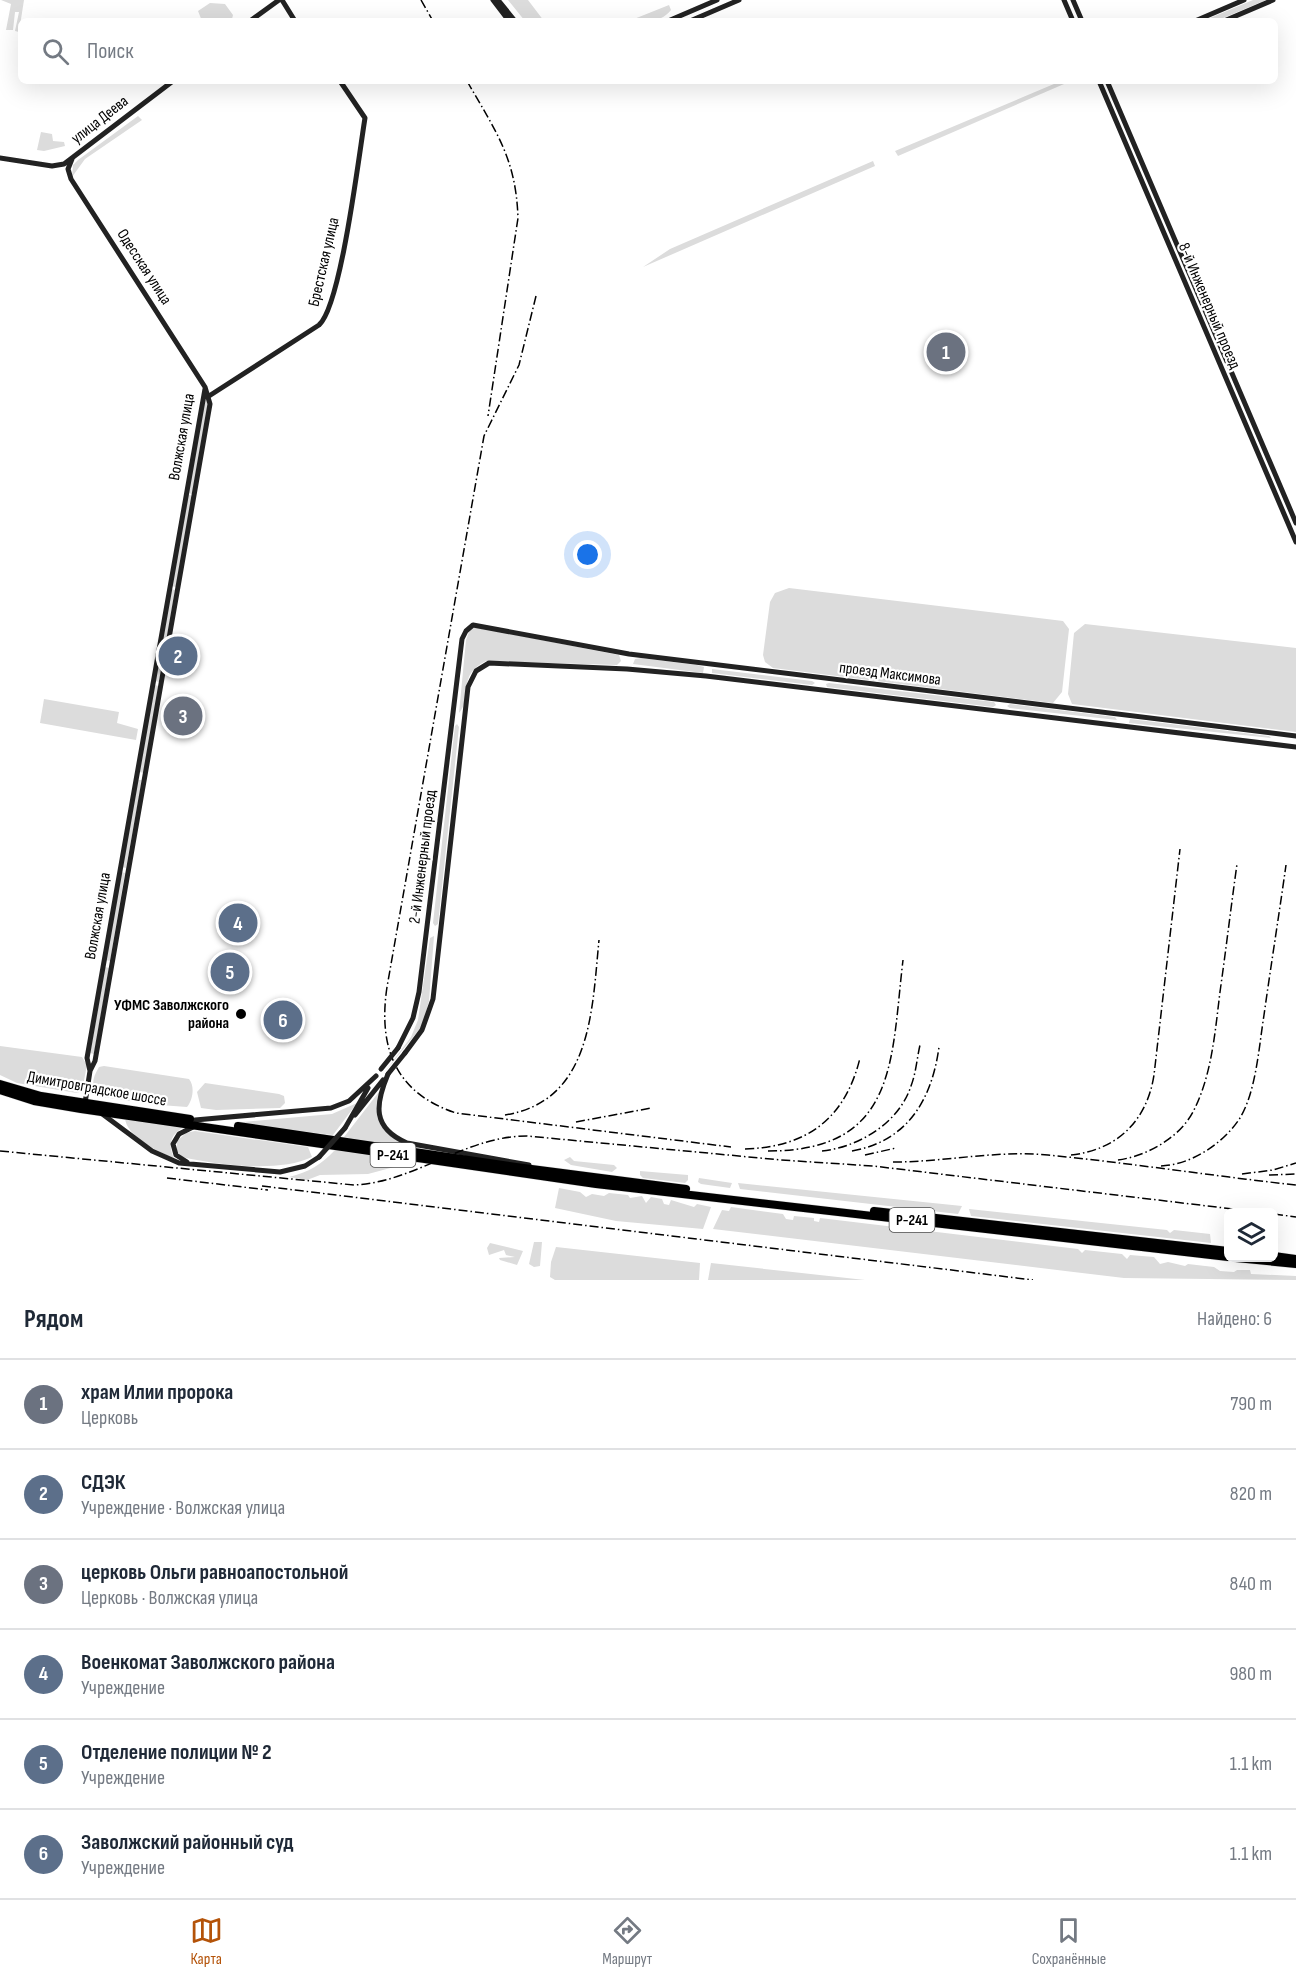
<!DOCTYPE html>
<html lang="ru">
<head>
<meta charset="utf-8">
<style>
  :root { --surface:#fff; --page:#f2f2f3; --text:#1f2937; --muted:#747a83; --line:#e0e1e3; --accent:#b45309 }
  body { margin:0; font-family:"Sofia Sans Condensed",sans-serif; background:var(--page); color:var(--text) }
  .controls { position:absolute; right:18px; bottom:18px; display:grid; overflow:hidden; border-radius:9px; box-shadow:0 6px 24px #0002 }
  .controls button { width:54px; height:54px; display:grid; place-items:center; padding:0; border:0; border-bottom:2px solid var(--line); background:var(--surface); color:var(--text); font:30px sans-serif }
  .you { position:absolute; left:588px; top:555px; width:21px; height:21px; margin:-15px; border:4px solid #fff; border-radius:50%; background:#1a73e8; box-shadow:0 0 0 9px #1a73e833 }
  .badge { display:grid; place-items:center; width:39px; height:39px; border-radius:50%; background:var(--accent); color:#fff; font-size:20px; font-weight:700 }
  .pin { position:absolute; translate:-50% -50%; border:3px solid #fff; box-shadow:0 2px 6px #0006 }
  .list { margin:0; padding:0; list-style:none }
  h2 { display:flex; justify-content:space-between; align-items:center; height:78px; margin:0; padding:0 24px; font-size:26px }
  h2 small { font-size:20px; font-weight:400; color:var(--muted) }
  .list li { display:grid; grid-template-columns:39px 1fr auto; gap:18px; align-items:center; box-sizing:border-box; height:90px; padding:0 24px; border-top:2px solid var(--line) }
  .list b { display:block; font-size:22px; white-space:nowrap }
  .list p { margin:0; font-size:20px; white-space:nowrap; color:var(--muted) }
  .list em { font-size:20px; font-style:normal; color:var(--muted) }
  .icon { flex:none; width:33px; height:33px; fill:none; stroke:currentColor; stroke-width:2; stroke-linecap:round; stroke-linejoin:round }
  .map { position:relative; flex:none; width:1296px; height:1280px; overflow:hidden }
  .search { position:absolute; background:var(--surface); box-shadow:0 6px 24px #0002; left:18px; right:18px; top:18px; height:66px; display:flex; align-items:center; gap:15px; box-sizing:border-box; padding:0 21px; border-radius:9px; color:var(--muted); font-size:22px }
  .sheet { height:618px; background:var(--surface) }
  nav { display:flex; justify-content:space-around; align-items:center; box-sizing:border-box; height:84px; border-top:2px solid var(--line); background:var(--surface); font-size:16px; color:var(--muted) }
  nav a { display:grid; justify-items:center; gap:3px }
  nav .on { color:var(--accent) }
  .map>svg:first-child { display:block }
</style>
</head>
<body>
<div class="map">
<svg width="1296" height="1280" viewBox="0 0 1296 1280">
  <rect width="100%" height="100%" fill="#fff"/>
  <path fill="#dcdcdc" d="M 1,0 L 24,0 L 19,32 L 15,31 L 19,12 L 15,12 L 13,30 L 6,30 L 11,4 Z
    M 508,0 L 528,0 L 544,21 L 525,21 Z
    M 1253,0 L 1266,0 L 1216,21 L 1203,21 Z
    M 210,3 L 225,4 L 233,15 L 232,19 L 202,21 L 198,11 Z
    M 669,5 L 671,10 C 662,21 648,24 634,19 Z
    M 1061,81 L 1071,81 L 898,156 L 895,151 Z
    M 138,116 L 142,120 L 85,159 L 72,177 L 73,165 L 78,160 Z
    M 41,132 L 52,134 L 53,141 L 64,142 L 65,146 L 44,151 L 37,150 Z
    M 873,161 L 875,166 L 643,267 L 670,249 Z
    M 205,394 L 208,404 L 192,494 L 188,493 Z
    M 188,494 L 192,496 L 176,587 L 171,586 Z
    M 789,588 L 1063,621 L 1069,629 L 1062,692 L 1053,703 L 773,668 L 765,662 L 763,655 L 770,602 L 775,593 Z
    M 171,589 L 175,590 L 159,682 L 155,681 Z
    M 1085,624 L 1296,648 L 1296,732 L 1072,704 L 1068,694 L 1074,633 Z
    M 475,627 L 619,655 L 621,661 L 617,665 L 486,661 C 456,675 473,698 459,713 L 466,640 L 469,632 Z
    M 641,658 L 697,665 L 704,667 L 703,673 L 633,664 L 635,659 Z
    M 712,669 L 812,681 L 815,683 L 812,685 L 712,673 Z
    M 829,683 L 994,702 L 996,705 L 993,707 L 827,687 L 826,684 Z
    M 154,685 L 159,686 L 144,773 L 139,772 Z
    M 44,699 L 119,712 L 117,723 L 138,729 L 136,740 L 40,723 Z
    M 1010,704 L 1115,717 L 1117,720 L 1010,708 L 1007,706 Z
    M 1130,719 L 1269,736 L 1271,738 L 1129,723 Z
    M 457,724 L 459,727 L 438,924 L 435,926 L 433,923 L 455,726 Z
    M 137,780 L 142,780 L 126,868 L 122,867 Z
    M 121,872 L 125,873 L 110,961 L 106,960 Z
    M 434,936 L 429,1001 L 422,1026 L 384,1073 L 411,1037 L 418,1020 L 430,938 Z
    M 105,967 L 109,968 L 94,1054 L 90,1053 Z
    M 0,1046 L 82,1057 L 87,1065 L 82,1091 L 77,1093 L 17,1083 L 0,1075 Z
    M 104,1066 L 189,1079 C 195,1086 193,1100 187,1107 L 147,1104 L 147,1092 L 140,1091 L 136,1102 L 96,1096 C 91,1084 93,1077 99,1067 Z
    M 205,1083 L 279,1094 L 284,1096 L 285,1103 L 280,1108 L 216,1110 L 201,1108 L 197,1092 Z
    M 382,1088 C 364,1132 396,1141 431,1152 L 344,1137 Z
    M 357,1103 L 333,1135 L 232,1123 L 332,1114 Z
    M 125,1118 L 182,1128 C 170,1136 168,1145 174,1158 C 158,1152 126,1136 125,1118 Z
    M 195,1131 L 308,1147 L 312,1157 C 279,1173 218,1165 182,1157 L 177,1152 L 177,1141 L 186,1133 Z
    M 335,1150 L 425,1163 L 409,1163 L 368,1174 L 320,1175 L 307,1180 L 289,1177 C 309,1172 321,1165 335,1150 Z
    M 570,1157 L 574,1161 L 614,1165 L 617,1168 L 612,1172 L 571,1165 L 564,1160 Z
    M 640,1171 L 688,1175 L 688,1180 L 685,1183 L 643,1178 L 640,1175 Z
    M 699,1178 L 732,1183 L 730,1188 L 701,1184 L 698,1182 Z
    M 738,1183 L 962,1206 L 958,1214 L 740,1189 Z
    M 559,1188 L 580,1192 L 586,1197 L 592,1194 L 604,1196 L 609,1193 L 628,1195 L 630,1198 L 642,1196 L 646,1203 L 651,1197 L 662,1199 L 664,1204 L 669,1205 L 671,1200 L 694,1207 L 697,1204 L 711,1207 L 703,1229 L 616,1221 L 555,1208 Z
    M 731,1207 L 783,1214 L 786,1219 L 793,1220 L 794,1216 L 814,1218 L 814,1221 L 819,1222 L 820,1218 L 1078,1249 L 1082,1253 L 1085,1250 L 1122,1254 L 1127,1259 L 1130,1255 L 1154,1257 L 1160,1264 L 1168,1262 L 1185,1266 L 1188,1264 L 1214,1267 L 1220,1271 L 1234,1272 L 1237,1270 L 1250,1270 L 1251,1274 L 1296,1276 L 1296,1280 L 1124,1278 L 713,1229 L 722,1210 L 729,1211 Z
    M 969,1209 L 1167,1230 L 1170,1233 L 1174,1230 L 1210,1234 L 1211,1243 L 971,1216 Z
    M 534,1242 L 542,1242 L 540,1266 L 534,1267 L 529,1264 Z
    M 490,1243 L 523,1251 L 517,1265 L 500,1260 L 499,1258 L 515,1257 L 506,1255 L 504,1250 L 489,1255 L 487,1248 Z
    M 556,1247 L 700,1263 L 699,1280 L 555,1280 L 550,1277 L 551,1262 Z
    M 711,1263 L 865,1280 L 708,1280 Z"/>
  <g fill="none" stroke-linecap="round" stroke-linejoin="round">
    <g stroke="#dbdbdb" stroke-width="9">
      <path id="highway" d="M 0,1084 L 41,1096 L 190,1119
        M 0,1090 L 34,1101 L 81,1109 L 596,1184 L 1228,1257
        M 238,1126 L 516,1167 L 686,1189
        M 874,1211 L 1228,1251
        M 1274,1256 L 1296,1259
        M 1236,1258 L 1296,1264"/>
    </g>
    <path stroke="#222" stroke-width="5" d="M 282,0 L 295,21
      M 493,0 L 509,21
      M 498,0 L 515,21
      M 1064,0 L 1073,21
      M 1073,0 L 1082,21
      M 250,21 L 279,0
      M 668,21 L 717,0
      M 690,21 L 739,0
      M 1195,21 L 1244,0
      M 1224,21 L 1273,0
      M 1099,81 L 1296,542
      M 1107,81 L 1296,523
      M 0,158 L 52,166 L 64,164 L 173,81
      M 72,159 L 68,169 L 71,179 L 205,387 L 210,404 L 95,1061 L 90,1071
      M 209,396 L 319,325 C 341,306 359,154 365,118 L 340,81
      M 398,1048 L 413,1018 L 419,992 L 462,639 L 466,631 L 473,625 L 629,654 L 1296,736
      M 405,1053 L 422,1030 L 433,999 L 468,687 L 476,671 L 489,663 L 627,669 L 706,676 L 1296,747
      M 388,1074 C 375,1105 372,1128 407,1143 L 529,1165
      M 85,1103 L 90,1071 L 87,1058 L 205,389
      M 101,1113 L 152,1151 L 179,1163 L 280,1172 L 305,1166 L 319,1157
      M 355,1115 L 383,1080
      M 195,1120 L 331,1108 L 349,1101 L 376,1076
      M 345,1128 L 368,1088
      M 187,1162 L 176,1155 L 173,1144 L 179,1134 L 193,1127"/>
    <use href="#highway" stroke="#000" stroke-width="8"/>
    <path stroke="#000" stroke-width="1.5" stroke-dasharray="9 3 1.5 3" stroke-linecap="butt" d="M 421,0 L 433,21
      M 467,81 C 496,132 516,158 518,218 L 488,416
      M 536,296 L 519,365 L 484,436 L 387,987 C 378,1047 395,1093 456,1113 L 731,1147
      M 505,1115 C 592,1101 592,1010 599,940
      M 576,1122 L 651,1108
      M 745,1149 C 807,1147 845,1119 860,1058
      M 0,1151 L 354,1185 C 416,1182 465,1136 527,1136 L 781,1160 L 873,1166 L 1258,1212
      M 768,1151 C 898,1151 891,1060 903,960
      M 822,1151 C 859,1147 899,1123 911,1086 C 916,1073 917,1058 920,1045
      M 852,1151 C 908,1141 932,1099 939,1047
      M 865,1155 L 896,1148
      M 1071,1155 C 1117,1150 1147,1121 1154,1075 L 1180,849
      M 1118,1160 C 1147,1156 1179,1138 1193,1112 C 1212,1075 1215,1032 1220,992 C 1226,949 1231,907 1237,864
      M 893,1162 C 945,1162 996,1150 1048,1155 C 1130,1163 1213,1176 1296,1185
      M 1161,1166 C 1190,1165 1221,1145 1238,1121 C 1256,1095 1259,1046 1264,1015 C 1271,965 1279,915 1286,865
      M 1242,1174 L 1273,1170 L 1296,1163
      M 1269,1175 L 1296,1174
      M 167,1178 L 268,1190
      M 262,1186 L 1033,1280
      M 1274,1214 L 1296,1217"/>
    <path stroke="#222" stroke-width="5" d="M 381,1069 L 398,1048
      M 388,1074 L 405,1053
      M 319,1157 L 345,1128"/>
  </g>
  <circle fill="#000" stroke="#fff" stroke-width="2" cx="241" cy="1014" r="6"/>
  <g text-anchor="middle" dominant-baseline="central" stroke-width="4.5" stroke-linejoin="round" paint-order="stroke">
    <g fill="#fff" stroke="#4c4c4c" stroke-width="1.5">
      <rect x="370.5" y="1143" width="45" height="24" rx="4.5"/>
      <rect x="889.5" y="1208" width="45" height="24" rx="4.5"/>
    </g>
    <g font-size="15" font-weight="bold" fill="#000">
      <text x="393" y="1155">Р-241</text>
      <text x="912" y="1220">Р-241</text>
    </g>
    <g font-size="16" fill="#000" stroke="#fff">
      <text transform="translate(100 120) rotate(-38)">улица Деева</text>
      <text transform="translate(324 262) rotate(-77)">Брестская улица</text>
      <text transform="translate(144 267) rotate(57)">Одесская улица</text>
      <text transform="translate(1209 306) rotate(67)">8-й Инженерный проезд</text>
      <text transform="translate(182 437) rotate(-80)">Волжская улица</text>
      <text transform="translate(890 674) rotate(7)">проезд Максимова</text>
      <text transform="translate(423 857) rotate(-83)">2-й Инженерный проезд</text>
      <text transform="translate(98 916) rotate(-80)">Волжская улица</text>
      <text transform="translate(97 1089) rotate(10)">Димитровградское шоссе</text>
    </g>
    <g font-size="16" font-weight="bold" fill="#000" stroke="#fff" text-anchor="end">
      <text x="229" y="1005">УФМС Заволжского<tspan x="229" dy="18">района</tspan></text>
    </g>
  </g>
</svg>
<div class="controls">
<button><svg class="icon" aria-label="layers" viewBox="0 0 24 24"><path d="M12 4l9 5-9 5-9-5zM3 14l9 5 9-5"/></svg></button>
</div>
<div class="you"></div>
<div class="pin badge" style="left:946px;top:352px;background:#6b7280">1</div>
<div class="pin badge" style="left:178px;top:656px;background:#5c6f8a">2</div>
<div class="pin badge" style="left:183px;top:716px;background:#6b7280">3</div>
<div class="pin badge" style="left:238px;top:923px;background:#5c6f8a">4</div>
<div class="pin badge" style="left:230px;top:972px;background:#5c6f8a">5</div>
<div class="pin badge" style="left:283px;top:1020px;background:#5c6f8a">6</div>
<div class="search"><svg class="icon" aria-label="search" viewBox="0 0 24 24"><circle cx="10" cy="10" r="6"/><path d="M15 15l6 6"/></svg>Поиск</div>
</div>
<section class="sheet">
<h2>Рядом<small>Найдено: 6</small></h2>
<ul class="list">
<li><span class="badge" style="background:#6b7280">1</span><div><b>храм Илии пророка</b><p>Церковь</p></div><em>790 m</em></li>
<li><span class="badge" style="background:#5c6f8a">2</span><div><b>СДЭК</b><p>Учреждение · Волжская улица</p></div><em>820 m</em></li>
<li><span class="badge" style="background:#6b7280">3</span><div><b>церковь Ольги равноапостольной</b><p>Церковь · Волжская улица</p></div><em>840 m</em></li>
<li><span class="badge" style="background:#5c6f8a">4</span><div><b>Военкомат Заволжского района</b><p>Учреждение</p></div><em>980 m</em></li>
<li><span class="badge" style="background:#5c6f8a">5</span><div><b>Отделение полиции № 2</b><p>Учреждение</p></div><em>1.1 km</em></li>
<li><span class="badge" style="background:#5c6f8a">6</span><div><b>Заволжский районный суд</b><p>Учреждение</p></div><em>1.1 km</em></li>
</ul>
</section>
<nav>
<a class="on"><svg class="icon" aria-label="map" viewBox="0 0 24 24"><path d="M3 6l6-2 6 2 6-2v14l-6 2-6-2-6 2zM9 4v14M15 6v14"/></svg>Карта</a>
<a><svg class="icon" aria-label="directions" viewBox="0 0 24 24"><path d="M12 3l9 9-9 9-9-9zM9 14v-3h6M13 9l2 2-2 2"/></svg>Маршрут</a>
<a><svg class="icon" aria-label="saved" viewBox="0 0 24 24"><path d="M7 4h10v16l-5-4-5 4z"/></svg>Сохранённые</a>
</nav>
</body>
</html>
